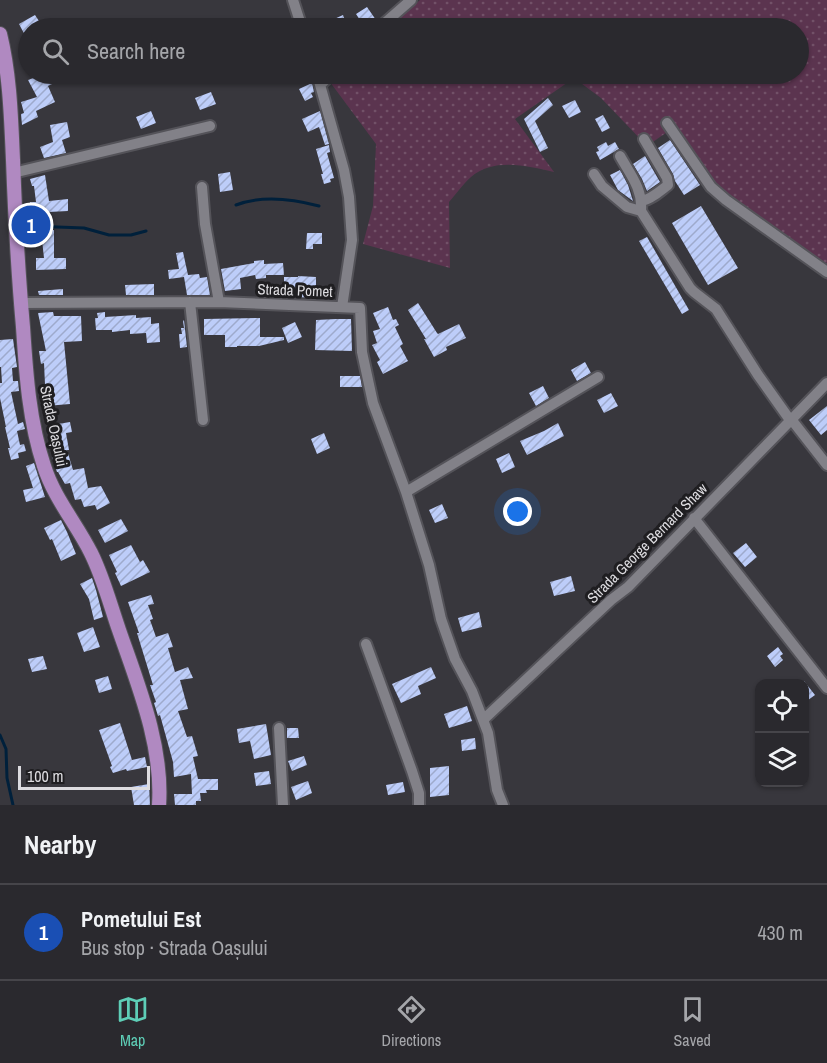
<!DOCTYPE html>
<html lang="en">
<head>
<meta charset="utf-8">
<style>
  :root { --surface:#2a292e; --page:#36353a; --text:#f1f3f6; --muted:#a5a6aa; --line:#46454a; --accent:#5eceb7 }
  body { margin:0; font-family:"Archivo Narrow",sans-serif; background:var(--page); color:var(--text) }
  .controls { position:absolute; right:18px; bottom:18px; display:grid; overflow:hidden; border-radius:12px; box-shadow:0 2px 4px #0004 }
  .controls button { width:54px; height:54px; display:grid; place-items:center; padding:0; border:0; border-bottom:2px solid var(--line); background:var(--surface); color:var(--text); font:30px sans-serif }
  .scale { position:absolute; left:18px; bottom:15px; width:132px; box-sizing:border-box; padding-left:6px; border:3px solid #dddce0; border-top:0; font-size:16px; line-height:21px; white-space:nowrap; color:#dddce0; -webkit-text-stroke:4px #1f1e21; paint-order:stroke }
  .you { position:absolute; left:518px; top:512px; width:21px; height:21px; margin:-15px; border:4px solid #fff; border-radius:50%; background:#1a73e8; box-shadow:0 0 0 9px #1a73e833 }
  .badge { display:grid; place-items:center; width:39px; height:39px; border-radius:50%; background:var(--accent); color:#fff; font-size:20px; font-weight:700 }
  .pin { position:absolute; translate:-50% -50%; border:3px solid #fff; box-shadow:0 2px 6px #0006 }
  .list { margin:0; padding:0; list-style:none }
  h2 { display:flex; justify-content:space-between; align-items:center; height:78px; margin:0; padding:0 24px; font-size:26px }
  h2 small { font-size:20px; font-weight:400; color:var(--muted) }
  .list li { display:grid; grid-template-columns:39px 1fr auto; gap:18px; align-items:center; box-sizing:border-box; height:96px; padding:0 24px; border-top:2px solid var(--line) }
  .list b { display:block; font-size:22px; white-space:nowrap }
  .list p { margin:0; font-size:20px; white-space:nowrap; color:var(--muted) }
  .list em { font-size:20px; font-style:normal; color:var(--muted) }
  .icon { flex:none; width:33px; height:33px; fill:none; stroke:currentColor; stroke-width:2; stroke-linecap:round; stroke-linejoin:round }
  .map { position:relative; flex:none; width:827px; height:805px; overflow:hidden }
  .search { position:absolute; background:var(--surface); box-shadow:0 2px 4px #0004; left:18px; right:18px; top:18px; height:66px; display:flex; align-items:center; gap:15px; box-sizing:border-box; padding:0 21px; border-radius:33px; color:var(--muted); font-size:22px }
  .sheet { height:174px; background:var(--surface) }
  nav { display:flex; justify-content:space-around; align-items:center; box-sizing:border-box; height:84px; border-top:2px solid var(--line); background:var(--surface); font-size:16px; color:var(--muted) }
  nav a { display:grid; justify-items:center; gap:3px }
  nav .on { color:var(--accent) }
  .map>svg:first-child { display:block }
</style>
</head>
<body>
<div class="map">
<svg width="827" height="805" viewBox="0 0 827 805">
  <defs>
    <pattern id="grass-dots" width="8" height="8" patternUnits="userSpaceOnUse" patternTransform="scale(1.5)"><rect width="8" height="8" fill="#5b344f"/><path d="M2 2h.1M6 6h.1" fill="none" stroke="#725168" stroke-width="1.8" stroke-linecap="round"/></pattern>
    <pattern id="building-hatch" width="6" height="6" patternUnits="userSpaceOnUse" patternTransform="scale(1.5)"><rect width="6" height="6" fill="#bdcdf9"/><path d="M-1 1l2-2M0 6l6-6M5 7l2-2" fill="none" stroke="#9eaacc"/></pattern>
  </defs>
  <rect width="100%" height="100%" fill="#38373d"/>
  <path fill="url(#grass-dots)" d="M 420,0 L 827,0 L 827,280 L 712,193 L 670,130 L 647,146 L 601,98 L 574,78 L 515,119 L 554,172 C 528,166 494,157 471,177 C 463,184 456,194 449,202 L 450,268 L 363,244 L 373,206 L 376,144 L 330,82 L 338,74 L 798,74 L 798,28 L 388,28 Z"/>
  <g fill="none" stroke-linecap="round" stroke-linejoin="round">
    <path stroke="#00203b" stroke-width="3" d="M 236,205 C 262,195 293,199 319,206
      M 30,226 L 84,228 L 109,235 L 131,235 L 146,231
      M 0,735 L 6,749 L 7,778 L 13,805"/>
  </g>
  <path fill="url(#building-hatch)" d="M 367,7 L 376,20 L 368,25 L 366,21 L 364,22 L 362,19 L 360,20 L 356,14 Z
    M 35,15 L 41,24 L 34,28 L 28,28 L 28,41 L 19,24 Z
    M 343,15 L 348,28 L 335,28 L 332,20 Z
    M 44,74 L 46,74 L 52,84 L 48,86 L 55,102 L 36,111 L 38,117 L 22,125 L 21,114 L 24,113 L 21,102 L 37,97 L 28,80 Z
    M 312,83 L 314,92 L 311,93 L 313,97 L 305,101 L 299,89 Z
    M 211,92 L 216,104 L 200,110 L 195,98 Z
    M 548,98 L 553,105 L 535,121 L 548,148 L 540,152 L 524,119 Z
    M 575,100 L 581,112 L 569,118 L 562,106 Z
    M 151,111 L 156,123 L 141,129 L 136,117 Z
    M 320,111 L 329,144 L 325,145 L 319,127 L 308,132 L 302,119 Z
    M 603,115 L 610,128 L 602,132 L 595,119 Z
    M 67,122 L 70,137 L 62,140 L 66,153 L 44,158 L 40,147 L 53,142 L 50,125 Z
    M 670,140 L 700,185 L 684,195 L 675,181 L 673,174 L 658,148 Z
    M 606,142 L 608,146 L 615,142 L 619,149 L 600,160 L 596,152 L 599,151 L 597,147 Z
    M 329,145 L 330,152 L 327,153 L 334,178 L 330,179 L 331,182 L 324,184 L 321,174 L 323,174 L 316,149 Z
    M 645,156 L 660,182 L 647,191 L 642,179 L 633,164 Z
    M 620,170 L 628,185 L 633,201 L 618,190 L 610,175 Z
    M 230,172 L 233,190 L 220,192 L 218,174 Z
    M 45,175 L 49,201 L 68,199 L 68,211 L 30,213 L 30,202 L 36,202 L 34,186 L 32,186 L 30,179 Z
    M 701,206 L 738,268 L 708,285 L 672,223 Z
    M 54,230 L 54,258 L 66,258 L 66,269 L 36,270 L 36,258 L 44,258 L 42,240 L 32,240 L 32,231 Z
    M 307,233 L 322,233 L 322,244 L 313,244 L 313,249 L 306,249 Z
    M 647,237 L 689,310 L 682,314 L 639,241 Z
    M 183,252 L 188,275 L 199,274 L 200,278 L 207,277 L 210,295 L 187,295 L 184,277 L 169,279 L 168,270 L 179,269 L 176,253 Z
    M 264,260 L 264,264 L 283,263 L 284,275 L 266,275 L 266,278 L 256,279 L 255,275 L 240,278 L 241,289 L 225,291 L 221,269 L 254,263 L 254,261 Z
    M 298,276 L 316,277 L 316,291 L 332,290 L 333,298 L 288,297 L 288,288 L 284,288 L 284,277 L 298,277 Z
    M 154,284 L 154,295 L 126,295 L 125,285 Z
    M 63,289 L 63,295 L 39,295 L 38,291 Z
    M 418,303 L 437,333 L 438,334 L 459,324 L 466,338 L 446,347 L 447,350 L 434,357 L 424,339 L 426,339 L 408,310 Z
    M 388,307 L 393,320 L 396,319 L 399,325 L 395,327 L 403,344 L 400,346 L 408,361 L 383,374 L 377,362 L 380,360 L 372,345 L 377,343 L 373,331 L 380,329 L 373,313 Z
    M 53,312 L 54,316 L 81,316 L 82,341 L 64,342 L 70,404 L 46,406 L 44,363 L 41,364 L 39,351 L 46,351 L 38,313 Z
    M 105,312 L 105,317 L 136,315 L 136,318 L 151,317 L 151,324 L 159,323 L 160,342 L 147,343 L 146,333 L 130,334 L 130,330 L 112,332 L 112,330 L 96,330 L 95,318 L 98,318 L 97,313 Z
    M 260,318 L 260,337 L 284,337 L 284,340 L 259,346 L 237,346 L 237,347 L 225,347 L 225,335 L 204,335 L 204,319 Z
    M 336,319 L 351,319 L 352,351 L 315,350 L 316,320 Z
    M 184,320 L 187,347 L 180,348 L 179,334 L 182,334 L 181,328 L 184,328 L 183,321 Z
    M 295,322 L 302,337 L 288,343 L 282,328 Z
    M 13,339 L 17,367 L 12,368 L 13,381 L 18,381 L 19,391 L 11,392 L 18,424 L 23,422 L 25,429 L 17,431 L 20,445 L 24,444 L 26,451 L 18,453 L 19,458 L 11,460 L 8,448 L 10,448 L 5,427 L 6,427 L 0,398 L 0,383 L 2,383 L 1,367 L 0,367 L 0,340 Z
    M 585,362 L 591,373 L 577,381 L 571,370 Z
    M 340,376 L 360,376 L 362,387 L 340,387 Z
    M 543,386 L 549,398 L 536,406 L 529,393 Z
    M 611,393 L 618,406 L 604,413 L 597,400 Z
    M 827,406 L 827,430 L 821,435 L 809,420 Z
    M 70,422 L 72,432 L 66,433 L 69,450 L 67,450 L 73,470 L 84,468 L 88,488 L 101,486 L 110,503 L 97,510 L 95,505 L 84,507 L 81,499 L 75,500 L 70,483 L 65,484 L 58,472 L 57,472 L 52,457 L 53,456 L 50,438 L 55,438 L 52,425 Z
    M 558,423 L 564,436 L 527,455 L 520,441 L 544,431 Z
    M 324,433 L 330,448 L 317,454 L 311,439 Z
    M 509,453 L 515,467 L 502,473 L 496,459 Z
    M 34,463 L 45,497 L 26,502 L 23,490 L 33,488 L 26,466 Z
    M 442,504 L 448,518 L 435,523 L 429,510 Z
    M 121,519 L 128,531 L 105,543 L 98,530 Z
    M 61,520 L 67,532 L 76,554 L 61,561 L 52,539 L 50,540 L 44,528 Z
    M 746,543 L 757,557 L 745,567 L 733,553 Z
    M 131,545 L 140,562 L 143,560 L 150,572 L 121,586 L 115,573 L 117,572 L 109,555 Z
    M 571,576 L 575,591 L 554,596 L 550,582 Z
    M 92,578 L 96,590 L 103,617 L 94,620 L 89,599 L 80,584 Z
    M 151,595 L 154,604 L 148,605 L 153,619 L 150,620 L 156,637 L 168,633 L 173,647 L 168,648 L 175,672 L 188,667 L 193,678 L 180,680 L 188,709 L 178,711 L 187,737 L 192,736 L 198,756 L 193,757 L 198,779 L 218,779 L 218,790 L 206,790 L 207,793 L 200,793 L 201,801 L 196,801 L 196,805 L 175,805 L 174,794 L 192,794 L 191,774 L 174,777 L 173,762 L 160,715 L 158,716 L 154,703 L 156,702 L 150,685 L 153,685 L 137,633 L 139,633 L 128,602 Z
    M 479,612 L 482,627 L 462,632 L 458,618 Z
    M 93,627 L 100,647 L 84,652 L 77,633 Z
    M 778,647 L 783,654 L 780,656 L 783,660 L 775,667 L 767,656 Z
    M 43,656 L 47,669 L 32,672 L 28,659 Z
    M 431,667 L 436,678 L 418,686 L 421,694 L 401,703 L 392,684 Z
    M 108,676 L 112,689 L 99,693 L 95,680 Z
    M 804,681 L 815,695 L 804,703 Z
    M 467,706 L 472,721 L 449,728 L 444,714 Z
    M 120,723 L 132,760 L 145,757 L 147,767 L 127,771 L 126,769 L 113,773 L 110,767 L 112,766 L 99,730 Z
    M 266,724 L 271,755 L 254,759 L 250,741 L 239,743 L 237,729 Z
    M 287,728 L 298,728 L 299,738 L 287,738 Z
    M 475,738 L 476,749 L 462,751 L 461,740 Z
    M 304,756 L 307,765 L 292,771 L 288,761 Z
    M 449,766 L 449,795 L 430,797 L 430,768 Z
    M 269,771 L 271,784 L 256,786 L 254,773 Z
    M 308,781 L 312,793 L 296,800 L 291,787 Z
    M 403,782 L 405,792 L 388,795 L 386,785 Z
    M 149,784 L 150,805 L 134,805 L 131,787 Z"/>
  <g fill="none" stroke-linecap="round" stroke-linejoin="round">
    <g stroke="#545359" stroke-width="14">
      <path id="minor" d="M 293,0 L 302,28
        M 379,28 L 411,0
        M 317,74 L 344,170 L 349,197 L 352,240 L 342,307
        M 321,84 L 332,74
        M 667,123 L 711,187 L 726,200 L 827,272
        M 620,156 C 630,174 643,189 641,211 L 690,288 L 694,292 L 716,309 L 758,375 L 790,420
        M 13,173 L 210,126
        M 594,174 L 602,186 L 627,207 L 641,211
        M 202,187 L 205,224 L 219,302
        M 642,201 C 652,199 660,191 668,185 L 667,178 L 644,139
        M 190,302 L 203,420
        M 20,303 L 219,302 L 360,308 L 362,352 L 373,403 L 406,492 L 429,565 L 441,619 L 455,659 L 472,691 L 488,733 L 497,790 L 503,805
        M 791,419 L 827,465
        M 406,492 L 598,377
        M 694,518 L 827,688
        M 366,644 L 412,771 L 419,793 L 419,805
        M 483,720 L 611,600 L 628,587 L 827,383
        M 279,728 L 283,805"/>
    </g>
    <g stroke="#545359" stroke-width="16">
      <path id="major" d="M 0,34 C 10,75 11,117 13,160 C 15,215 18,271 23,327 C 26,373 29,421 44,466 C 54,498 76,523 91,553 C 103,577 110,604 119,630 C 138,685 163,745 159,805"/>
    </g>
    <use href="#minor" stroke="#828188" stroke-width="10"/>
    <use href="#major" stroke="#b089c1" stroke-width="14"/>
  </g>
  <g text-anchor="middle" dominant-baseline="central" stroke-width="6" stroke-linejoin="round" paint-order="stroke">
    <g font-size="15" fill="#dddce0" stroke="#1f1e21">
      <text transform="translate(295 290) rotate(2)">Strada Pomet</text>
      <text transform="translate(54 426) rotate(78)">Strada Oașului</text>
      <text transform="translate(647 543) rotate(-45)">Strada George Bernard Shaw</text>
    </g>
  </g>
</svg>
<div class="controls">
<button><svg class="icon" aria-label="locate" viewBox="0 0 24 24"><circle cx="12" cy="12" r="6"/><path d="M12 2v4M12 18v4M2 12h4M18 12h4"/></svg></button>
<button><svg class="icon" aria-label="layers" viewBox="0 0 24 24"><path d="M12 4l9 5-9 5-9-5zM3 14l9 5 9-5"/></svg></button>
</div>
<div class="scale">100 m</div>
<div class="you"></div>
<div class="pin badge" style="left:31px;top:225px;background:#1a4fb4">1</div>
<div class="search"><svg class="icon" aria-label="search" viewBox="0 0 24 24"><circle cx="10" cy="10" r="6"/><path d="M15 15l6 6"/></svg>Search here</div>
</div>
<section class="sheet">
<h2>Nearby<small></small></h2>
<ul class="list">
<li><span class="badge" style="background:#1a4fb4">1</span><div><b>Pometului Est</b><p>Bus stop · Strada Oașului</p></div><em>430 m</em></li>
</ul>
</section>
<nav>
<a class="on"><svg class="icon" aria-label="map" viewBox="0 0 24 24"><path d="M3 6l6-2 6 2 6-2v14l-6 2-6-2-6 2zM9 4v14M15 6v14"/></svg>Map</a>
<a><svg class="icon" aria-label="directions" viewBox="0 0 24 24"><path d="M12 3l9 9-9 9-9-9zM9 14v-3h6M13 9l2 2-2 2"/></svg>Directions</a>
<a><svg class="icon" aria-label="saved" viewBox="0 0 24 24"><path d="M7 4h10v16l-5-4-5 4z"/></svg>Saved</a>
</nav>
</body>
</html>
